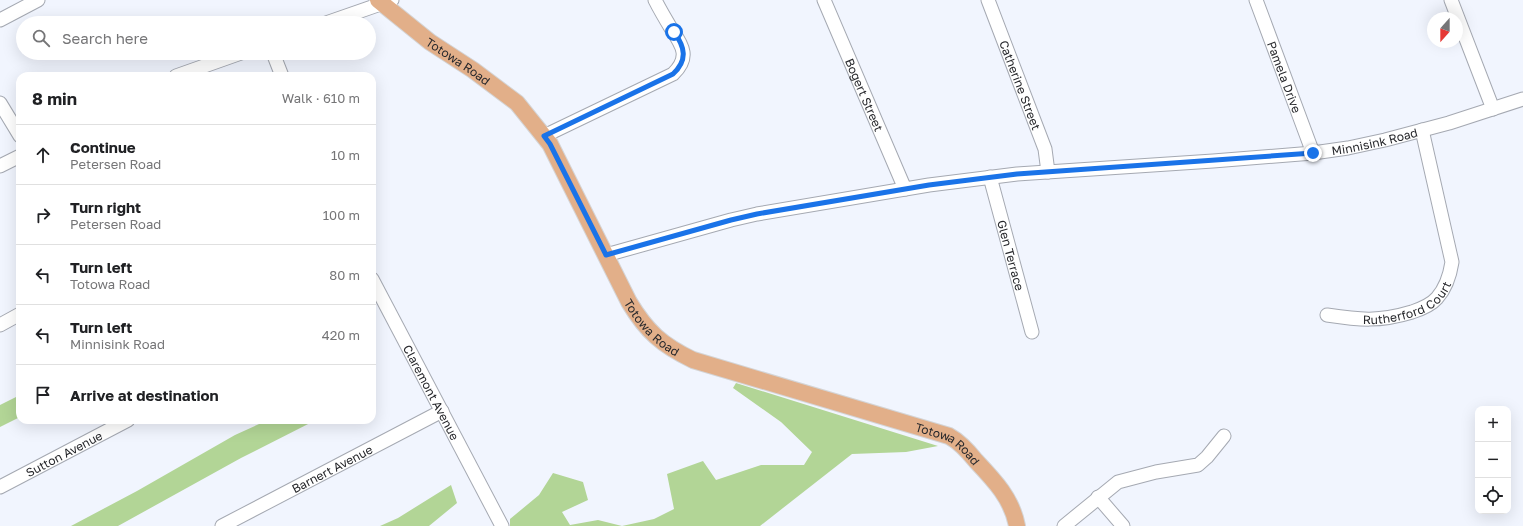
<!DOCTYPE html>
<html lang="en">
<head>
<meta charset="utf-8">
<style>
  :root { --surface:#fff; --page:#f2f2f2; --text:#202124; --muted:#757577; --line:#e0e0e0 }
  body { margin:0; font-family:"Golos Text",sans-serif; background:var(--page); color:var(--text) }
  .controls { position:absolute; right:12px; bottom:12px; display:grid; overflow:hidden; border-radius:8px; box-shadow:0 4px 16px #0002 }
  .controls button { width:36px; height:36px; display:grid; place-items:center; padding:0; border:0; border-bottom:1px solid var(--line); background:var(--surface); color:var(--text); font:20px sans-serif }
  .compass { position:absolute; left:1427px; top:12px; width:36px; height:36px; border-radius:50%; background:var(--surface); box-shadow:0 4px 16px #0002; rotate:201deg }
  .stop { position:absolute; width:12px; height:12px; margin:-9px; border:3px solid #1a73e8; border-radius:50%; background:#fff }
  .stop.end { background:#1a73e8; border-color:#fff; box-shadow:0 1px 4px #0008 }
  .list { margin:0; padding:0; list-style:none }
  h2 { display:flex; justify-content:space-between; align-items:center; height:52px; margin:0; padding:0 16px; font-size:17px }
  h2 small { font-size:13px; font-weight:400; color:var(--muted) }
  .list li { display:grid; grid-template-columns:26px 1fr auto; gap:12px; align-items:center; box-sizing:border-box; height:60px; padding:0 16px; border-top:1px solid var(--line) }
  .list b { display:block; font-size:15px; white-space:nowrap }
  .list p { margin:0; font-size:13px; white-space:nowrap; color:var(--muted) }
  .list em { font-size:13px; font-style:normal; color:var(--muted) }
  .icon { flex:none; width:22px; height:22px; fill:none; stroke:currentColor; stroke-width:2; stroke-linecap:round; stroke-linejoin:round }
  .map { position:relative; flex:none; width:1523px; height:526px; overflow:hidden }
  .search { position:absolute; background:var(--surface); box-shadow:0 4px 16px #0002; left:16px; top:16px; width:360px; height:44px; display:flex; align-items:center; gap:10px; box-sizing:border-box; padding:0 14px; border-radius:22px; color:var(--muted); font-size:15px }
  .panel { position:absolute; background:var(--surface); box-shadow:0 4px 16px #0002; left:16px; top:72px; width:360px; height:352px; border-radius:12px }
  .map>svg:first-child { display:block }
</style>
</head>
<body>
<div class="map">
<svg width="1523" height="526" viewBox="0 0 1523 526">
  <rect width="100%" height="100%" fill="#f1f5fe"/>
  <path fill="#b2d596" d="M 736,383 L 938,446 L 906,452 L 852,454 L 760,526 L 510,526 L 510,519 L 539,495 L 553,473 L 583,482 L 588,500 L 562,512 L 570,525 L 598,520 L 622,526 L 654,519 L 674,509 L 667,474 L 703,461 L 716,480 L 761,465 L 804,465 L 812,452 L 781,422 L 733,388 Z
    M 20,395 L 20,417 L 0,427 L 0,405 Z
    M 268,420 L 316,420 L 241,458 L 118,526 L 71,526 L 137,491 L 235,435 Z
    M 451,485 L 457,503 L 429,526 L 380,526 L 398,518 Z"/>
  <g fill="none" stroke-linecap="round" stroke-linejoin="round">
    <g stroke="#a5a9b2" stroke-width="15">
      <g id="minor">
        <path id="s1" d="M 824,0 L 905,189"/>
        <path id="s2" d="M 988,0 L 1045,149 L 1048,172"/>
        <path id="s3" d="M 1256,0 L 1313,153"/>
        <path d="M 1451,0 L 1493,109"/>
        <path d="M 0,20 L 38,0"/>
        <path d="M 326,23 L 392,0"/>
        <path d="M 273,53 L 282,76"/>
        <path d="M 176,76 L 241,53"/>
        <path d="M 0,103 L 20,136"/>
        <path d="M 544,136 L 673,74 C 690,58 683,46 672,30 C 666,20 660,10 655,0"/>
        <path d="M 0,166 L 20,156"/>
        <path id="s4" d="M 990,177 L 1032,332"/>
        <path id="s5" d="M 606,255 L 731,220 L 757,214 L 929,185 L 1017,174 L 1213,161 L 1313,153 L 1348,148 L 1385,140 L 1449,123 L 1523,99"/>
        <path id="s6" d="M 372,279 L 502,526"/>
        <path id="s7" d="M 1327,315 C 1360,320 1379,322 1412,312 C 1421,309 1431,305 1437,298 C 1446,288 1450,275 1452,262 L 1422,130"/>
        <path d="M 0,325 L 20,314"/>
        <path id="s8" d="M 0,487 L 128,420"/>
        <path d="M 1098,497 L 1123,526"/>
        <path id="s9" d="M 222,526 L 442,411"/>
        <path d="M 1064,526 L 1118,482 L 1156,472 L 1198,465 L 1207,457 L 1224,436"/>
      </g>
    </g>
    <g stroke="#d4d4d5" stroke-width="18">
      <g id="major">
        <path id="s10" d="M 378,0 L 430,42 L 473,70 L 517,103 L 550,144 L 629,302 C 647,332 662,345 693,360 L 949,436 C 960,442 968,451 976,461 C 995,481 1012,499 1017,526"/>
      </g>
    </g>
    <use href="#minor" stroke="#fff" stroke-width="13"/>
    <use href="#major" stroke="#e2af89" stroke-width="16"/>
  </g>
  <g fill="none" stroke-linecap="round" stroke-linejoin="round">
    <path stroke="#1a73e8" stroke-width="5" d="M 674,32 C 685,47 688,60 673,74 L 544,136 L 550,144 L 606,255 L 731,220 L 757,214 L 929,185 L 1017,174 L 1313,153"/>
  </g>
  <g text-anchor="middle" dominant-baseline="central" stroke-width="4" stroke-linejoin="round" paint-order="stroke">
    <g font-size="12" fill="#27282c" stroke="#fff">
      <text stroke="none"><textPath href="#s10" startOffset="101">Totowa Road</textPath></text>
      <text stroke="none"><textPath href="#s3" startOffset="82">Pamela Drive</textPath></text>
      <text stroke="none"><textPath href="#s2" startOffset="91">Catherine Street</textPath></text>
      <text stroke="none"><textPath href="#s1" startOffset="103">Bogert Street</textPath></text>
      <text stroke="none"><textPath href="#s5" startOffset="779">Minnisink Road</textPath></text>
      <text stroke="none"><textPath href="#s4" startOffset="81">Glen Terrace</textPath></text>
      <text stroke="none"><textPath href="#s7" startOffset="85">Rutherford Court</textPath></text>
      <text stroke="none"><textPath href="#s10" startOffset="437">Totowa Road</textPath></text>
      <text stroke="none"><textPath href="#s6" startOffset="128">Claremont Avenue</textPath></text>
      <text stroke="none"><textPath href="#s10" startOffset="760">Totowa Road</textPath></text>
      <text stroke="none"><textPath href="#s8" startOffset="72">Sutton Avenue</textPath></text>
      <text stroke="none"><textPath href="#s9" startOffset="124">Barnert Avenue</textPath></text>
    </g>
  </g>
</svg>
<div class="controls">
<button>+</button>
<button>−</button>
<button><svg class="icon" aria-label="locate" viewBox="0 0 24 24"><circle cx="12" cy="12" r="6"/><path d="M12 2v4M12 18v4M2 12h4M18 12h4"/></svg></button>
</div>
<svg class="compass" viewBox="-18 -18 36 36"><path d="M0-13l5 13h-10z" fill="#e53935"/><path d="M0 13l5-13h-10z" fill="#757577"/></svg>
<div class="stop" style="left:674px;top:32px"></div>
<div class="stop end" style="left:1313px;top:153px"></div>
<div class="search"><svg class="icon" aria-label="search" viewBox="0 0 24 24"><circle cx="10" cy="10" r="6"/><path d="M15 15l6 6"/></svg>Search here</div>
<section class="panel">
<h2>8 min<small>Walk · 610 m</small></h2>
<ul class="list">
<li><svg class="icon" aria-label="ahead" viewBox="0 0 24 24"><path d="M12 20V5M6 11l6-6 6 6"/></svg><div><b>Continue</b><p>Petersen Road</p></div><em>10 m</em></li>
<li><svg class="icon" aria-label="right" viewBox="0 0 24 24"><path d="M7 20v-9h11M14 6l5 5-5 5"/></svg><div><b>Turn right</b><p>Petersen Road</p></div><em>100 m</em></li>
<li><svg class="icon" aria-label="left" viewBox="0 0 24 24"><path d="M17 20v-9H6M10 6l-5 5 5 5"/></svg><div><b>Turn left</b><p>Totowa Road</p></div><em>80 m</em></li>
<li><svg class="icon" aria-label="left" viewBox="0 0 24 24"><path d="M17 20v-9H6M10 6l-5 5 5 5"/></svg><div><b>Turn left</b><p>Minnisink Road</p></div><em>420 m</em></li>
<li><svg class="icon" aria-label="arrive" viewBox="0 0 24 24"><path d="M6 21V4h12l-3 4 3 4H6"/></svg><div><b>Arrive at destination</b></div></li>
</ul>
</section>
</div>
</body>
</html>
